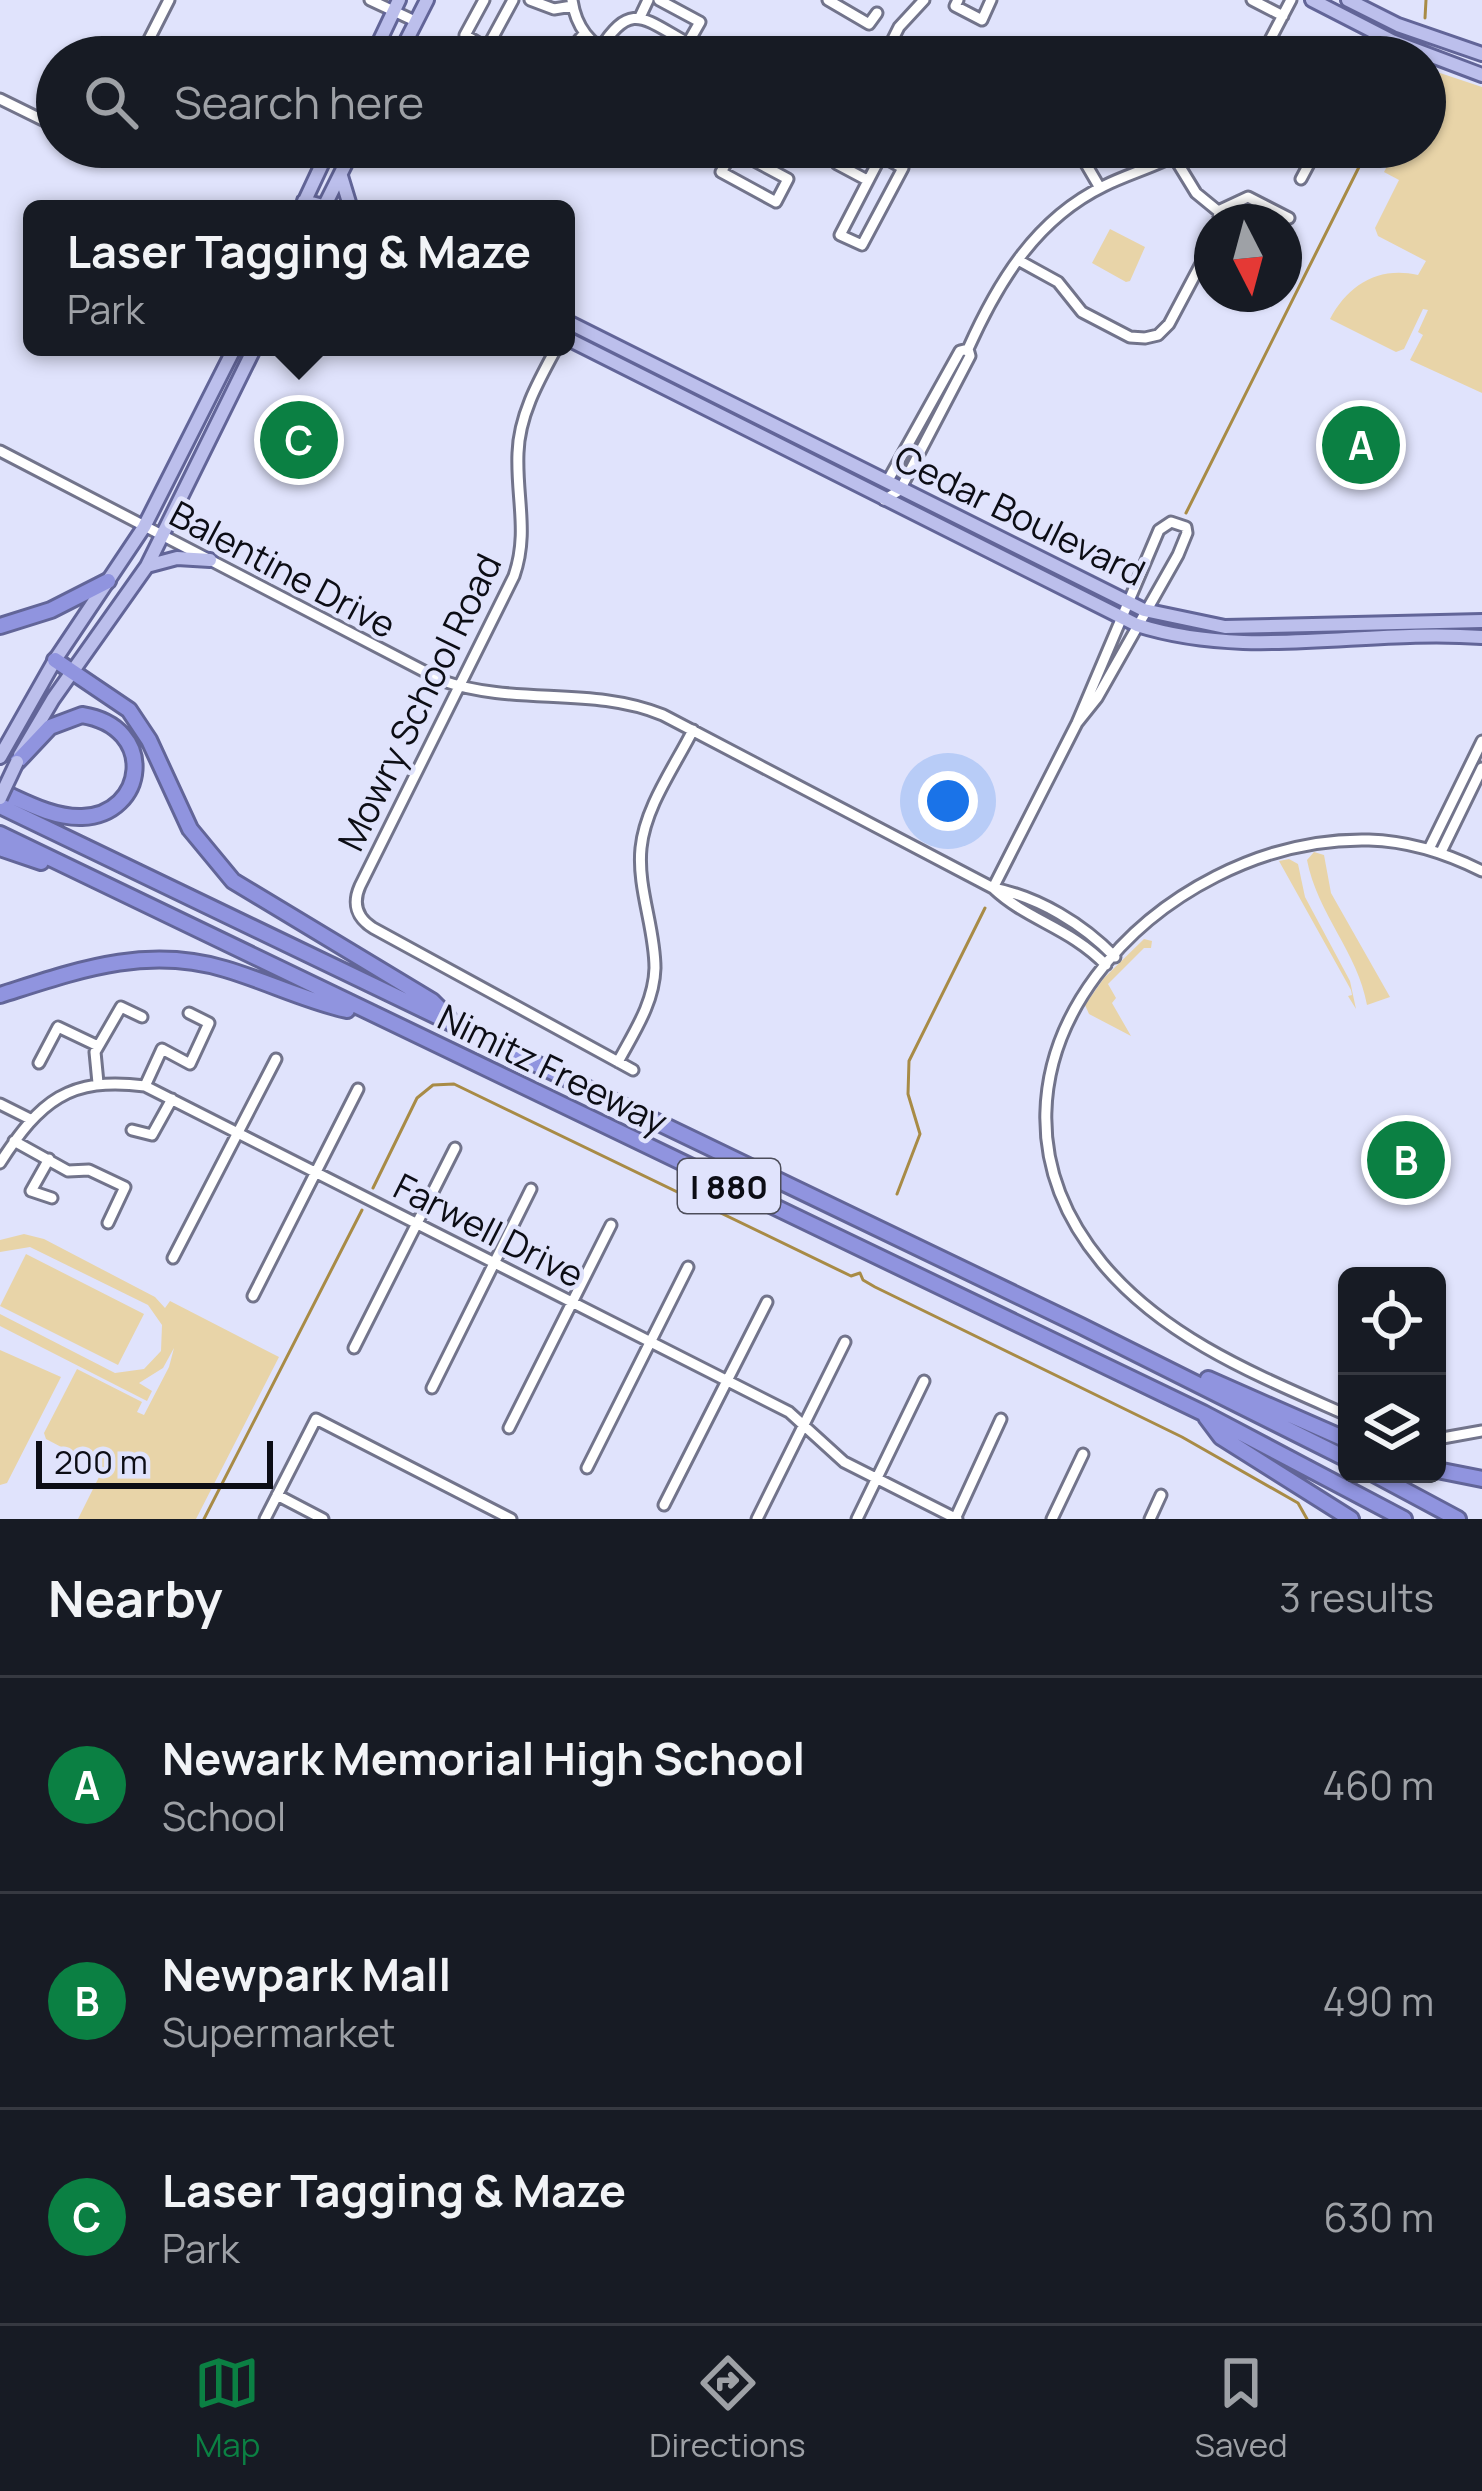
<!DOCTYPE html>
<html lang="en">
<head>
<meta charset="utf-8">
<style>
  :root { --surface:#171b24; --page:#20242c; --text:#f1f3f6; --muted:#9ea1a6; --line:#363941; --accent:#0b8043 }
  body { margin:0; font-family:Manrope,sans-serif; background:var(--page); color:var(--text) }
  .controls { position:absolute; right:36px; bottom:36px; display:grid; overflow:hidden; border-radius:18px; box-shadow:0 3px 9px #0004 }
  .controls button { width:108px; height:108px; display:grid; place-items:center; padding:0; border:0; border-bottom:3px solid var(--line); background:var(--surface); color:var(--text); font:60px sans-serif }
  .compass { position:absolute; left:1194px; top:204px; width:108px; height:108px; border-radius:50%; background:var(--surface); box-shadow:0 3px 9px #0004; rotate:174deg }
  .scale { position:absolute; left:36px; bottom:30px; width:237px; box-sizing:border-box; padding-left:12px; border:6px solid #0c0d15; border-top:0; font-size:33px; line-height:42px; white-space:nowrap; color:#0c0d15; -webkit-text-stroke:9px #e0e3fc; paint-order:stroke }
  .you { position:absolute; left:948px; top:801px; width:42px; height:42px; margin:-30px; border:9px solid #fff; border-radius:50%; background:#1a73e8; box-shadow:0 0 0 18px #1a73e833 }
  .badge { display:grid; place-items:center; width:78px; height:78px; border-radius:50%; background:var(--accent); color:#fff; font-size:39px; font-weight:700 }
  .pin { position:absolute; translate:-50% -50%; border:6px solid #fff; box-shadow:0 3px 12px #0006 }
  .popup { position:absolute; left:23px; top:200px; width:552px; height:156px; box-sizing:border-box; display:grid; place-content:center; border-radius:18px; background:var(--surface); filter:drop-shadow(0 3px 9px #0005); font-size:39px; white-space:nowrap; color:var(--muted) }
  .popup b { font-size:45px; color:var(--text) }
  .popup::after { content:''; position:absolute; left:50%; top:100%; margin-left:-24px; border:24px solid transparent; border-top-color:var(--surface) }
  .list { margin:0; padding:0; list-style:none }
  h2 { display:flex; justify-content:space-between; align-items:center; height:156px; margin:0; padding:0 48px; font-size:51px }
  h2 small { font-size:39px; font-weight:400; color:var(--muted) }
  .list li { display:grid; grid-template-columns:78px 1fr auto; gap:36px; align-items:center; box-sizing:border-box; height:216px; padding:0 48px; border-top:3px solid var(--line) }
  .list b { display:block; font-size:45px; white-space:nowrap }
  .list p { margin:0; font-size:39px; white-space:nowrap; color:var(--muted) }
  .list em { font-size:39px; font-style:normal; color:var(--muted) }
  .icon { flex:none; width:66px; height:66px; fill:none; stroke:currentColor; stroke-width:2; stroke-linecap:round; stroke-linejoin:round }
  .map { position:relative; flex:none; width:1482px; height:1519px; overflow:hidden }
  .search { position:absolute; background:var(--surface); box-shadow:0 3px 9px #0004; left:36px; right:36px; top:36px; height:132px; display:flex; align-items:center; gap:30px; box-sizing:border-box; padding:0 42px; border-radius:66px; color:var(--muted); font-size:45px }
  .sheet { height:804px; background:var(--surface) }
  nav { display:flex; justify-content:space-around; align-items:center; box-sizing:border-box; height:168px; border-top:3px solid var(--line); background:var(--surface); font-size:33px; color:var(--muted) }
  nav a { display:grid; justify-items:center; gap:6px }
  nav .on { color:var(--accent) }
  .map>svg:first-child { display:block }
</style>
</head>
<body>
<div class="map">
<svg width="1482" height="1519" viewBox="0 0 1482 1519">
  <rect width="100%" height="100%" fill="#e0e3fc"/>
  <path fill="#e8d4a8" d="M 1437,72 L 1482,87 L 1482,393 L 1410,360 L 1423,335 L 1418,332 L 1428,310 L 1423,309 L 1404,349 L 1396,352 L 1330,319 C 1348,285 1378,266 1418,275 L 1426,261 L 1378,236 L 1375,228 L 1399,180 L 1384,172 L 1397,147 L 1425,147 L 1425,95 Z
    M 1110,229 L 1145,247 L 1130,281 L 1126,282 L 1092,263 Z
    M 1314,852 L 1324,855 L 1331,893 L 1390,997 L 1367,1005 C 1358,953 1317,913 1307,860 Z
    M 1289,859 L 1298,864 L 1305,897 L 1350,981 L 1356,1009 L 1348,996 L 1352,995 L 1351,990 L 1279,861 Z
    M 1144,939 L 1152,941 L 1151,948 L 1144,948 L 1108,984 L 1116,998 L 1112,1003 L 1131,1036 L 1089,1014 L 1085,1005 L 1104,978 Z
    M 24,1234 L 44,1239 L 155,1297 L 165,1308 L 170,1301 L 279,1357 L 196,1519 L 78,1519 L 103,1469 L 46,1439 L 44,1433 L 77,1369 L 142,1402 L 137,1412 L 144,1415 L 169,1367 L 174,1348 L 163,1368 L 139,1383 L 152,1391 L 147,1401 L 0,1326 L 0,1314 L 115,1373 L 144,1369 L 161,1351 L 162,1325 L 148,1305 L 30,1247 L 0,1252 L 0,1240 Z
    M 26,1254 L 144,1314 L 118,1365 L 0,1306 Z
    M 0,1350 L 61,1377 L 7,1483 L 0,1485 Z"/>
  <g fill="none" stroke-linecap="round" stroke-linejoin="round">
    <path stroke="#a88b46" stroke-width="3" d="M 1425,18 L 1426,0
      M 1186,513 L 1369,147
      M 373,1188 L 417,1098 L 433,1085 L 454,1084 L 851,1276 L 860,1273 L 863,1280 L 875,1287 L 1182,1437 L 1298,1503 L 1307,1519
      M 897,1194 L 920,1134 L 908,1094 L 909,1061 L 985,908
      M 204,1519 L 362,1210"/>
    <g stroke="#72748b" stroke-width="15">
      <path id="minor" d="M 370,0 L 415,21
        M 484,0 L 465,35 L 487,48 L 513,0
        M 530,0 L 554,9 L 572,6
        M 572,0 C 576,28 590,43 614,57
        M 828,0 L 869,24 L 877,13
        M 958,0 L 955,6 L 982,20 L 991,0
        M 1252,0 L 1283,16
        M 640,17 L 648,0
        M 600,49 C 631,0 644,19 688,43 L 700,22 L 659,0
        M 140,57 L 169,0
        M 564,57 L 584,34
        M 763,57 L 766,51 L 778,57
        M 884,57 L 899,27 L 924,0
        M 1261,57 L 1291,0
        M 0,99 L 57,127
        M 830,147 L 837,164 L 867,180
        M 1076,147 L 1100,188
        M 734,150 L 788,179 L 776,202 L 721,172 Z
        M 881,156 L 903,168 L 862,245 L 840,235 Z
        M 1174,157 L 1196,193 L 1218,211 L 1220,222
        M 765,166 L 775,147
        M 1301,179 L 1318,147
        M 1218,211 L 1248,197 L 1289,218
        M 1018,260 L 1058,282 L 1082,312 L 1130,337 L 1145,338 L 1158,335 L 1169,324 L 1212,243
        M 557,347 C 539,380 519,415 518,453 C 516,497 529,533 514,576 L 360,886 C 352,904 357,918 373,928 L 633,1070
        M 0,451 L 443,681 C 516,706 592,686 663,715 L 993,888 C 1028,921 1069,927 1106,965
        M 887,482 L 960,351 L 968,349
        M 884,500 L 900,490 L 970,356 L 968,349 C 998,282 1036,219 1104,186 C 1132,172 1163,165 1189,147
        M 1429,849 L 1482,741
        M 1441,852 L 1482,768
        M 993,888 L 1077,723 L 1159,530 L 1171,522 L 1186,527 L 1187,533 L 1178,555 L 1097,698 L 1077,723
        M 993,888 C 1039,897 1083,924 1115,957
        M 618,1062 C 634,1032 654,1003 655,968 C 655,928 637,888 641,848 C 645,807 675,766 693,730
        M 39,1063 L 58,1027 L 98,1046
        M 98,1083 L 95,1052 L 121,1007 L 142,1017
        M 145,1086 L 162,1049 L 190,1064 L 209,1023 L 189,1013
        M 0,1104 L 30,1119
        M 132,1130 L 152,1135 L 172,1099
        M 14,1141 L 68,1171 L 89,1170 L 125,1187 L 108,1223
        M 49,1159 L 31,1191 L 52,1198
        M 0,1163 C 40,1101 69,1076 145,1086 L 789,1412 L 844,1462 L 957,1519
        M 173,1258 L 276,1059
        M 253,1296 L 358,1089
        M 354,1348 L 455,1148
        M 432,1388 L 531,1189
        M 1347,1415 C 1259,1376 1165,1339 1102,1263 C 940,1067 1159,835 1369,840 C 1410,841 1446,853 1482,871
        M 509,1428 L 611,1225
        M 1437,1439 L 1482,1431
        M 587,1468 L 688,1267
        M 277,1495 L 323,1519
        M 664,1505 L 767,1302
        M 265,1519 L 316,1419 L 511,1519
        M 757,1519 L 845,1342
        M 857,1519 L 924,1381
        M 955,1519 L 1001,1419
        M 1052,1519 L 1083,1454
        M 1150,1519 L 1161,1495"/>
    </g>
    <g stroke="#626598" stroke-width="18">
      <path id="major" d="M 1312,0 L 1392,41 L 1482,75
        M 1348,0 L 1398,25 L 1482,54
        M 372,57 L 399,0
        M 398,57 L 427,0
        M 341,176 L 351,209
        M 304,201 L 334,209
        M 301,209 L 330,147
        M 323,209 L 354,147
        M 566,321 L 1144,610 L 1225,627 L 1482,621
        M 566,338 L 1137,625 C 1251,661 1365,628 1482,637
        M 147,566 L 177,558 L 210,560
        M 20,755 L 53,699 L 147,566 L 255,347
        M 0,757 L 55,660 L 144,527 L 235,347"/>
    </g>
    <g stroke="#626598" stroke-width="20">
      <path id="highway" d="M 0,626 L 51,610 L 108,581
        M 55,660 L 129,710 L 149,740 L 190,829 L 233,881 L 432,1001 L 448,1017
        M 0,791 C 25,802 53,818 82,817 C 146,815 158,727 82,715 L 50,727 L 17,762
        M 0,806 L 1081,1326 L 1347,1459
        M 0,834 L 1203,1413 L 1404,1519
        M 0,848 L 41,862
        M 0,995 C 76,971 145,945 225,969 C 266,981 306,1001 347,1010
        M 1208,1379 L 1347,1440
        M 1206,1417 L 1221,1437 L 1351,1519
        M 1437,1470 L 1482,1479
        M 1374,1474 L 1458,1519"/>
    </g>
    <use href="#minor" stroke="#fff" stroke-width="9"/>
    <use href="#major" stroke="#bcbfec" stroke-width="12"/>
    <use href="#highway" stroke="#9094df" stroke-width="14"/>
    <g stroke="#626598" stroke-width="18" stroke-linecap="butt">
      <path id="major-bridge" d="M 0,798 L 17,762"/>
    </g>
    <use href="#major-bridge" stroke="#bcbfec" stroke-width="12"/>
  </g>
  <g text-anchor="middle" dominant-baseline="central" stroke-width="9" stroke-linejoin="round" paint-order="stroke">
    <rect fill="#e0e3fc" stroke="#4c4d5a" stroke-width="3" x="678" y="1159" width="102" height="54" rx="9"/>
    <g font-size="33" font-weight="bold" fill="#0c0d15">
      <text x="729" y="1186">I 880</text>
    </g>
    <g font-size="36" fill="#0c0d15" stroke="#e0e3fc">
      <text transform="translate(1020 515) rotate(26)">Cedar Boulevard</text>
      <text transform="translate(283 569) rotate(28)">Balentine Drive</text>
      <text transform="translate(419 702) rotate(-64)">Mowry School Road</text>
      <text transform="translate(553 1069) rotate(26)">Nimitz Freeway</text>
      <text transform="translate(489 1230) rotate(27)">Farwell Drive</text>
    </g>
  </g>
</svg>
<div class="controls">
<button><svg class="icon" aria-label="locate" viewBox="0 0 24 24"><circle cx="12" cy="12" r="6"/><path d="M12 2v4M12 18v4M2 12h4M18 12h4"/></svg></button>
<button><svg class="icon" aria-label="layers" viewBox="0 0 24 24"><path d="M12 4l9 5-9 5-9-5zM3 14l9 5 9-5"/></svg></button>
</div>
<svg class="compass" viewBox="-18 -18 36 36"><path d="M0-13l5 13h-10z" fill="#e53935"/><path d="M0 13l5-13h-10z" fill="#9ea1a6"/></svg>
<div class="scale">200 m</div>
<div class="you"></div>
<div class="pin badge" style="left:1361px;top:445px">A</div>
<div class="pin badge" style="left:1406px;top:1160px">B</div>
<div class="pin badge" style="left:299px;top:440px">C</div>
<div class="popup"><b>Laser Tagging &amp; Maze</b>Park</div>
<div class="search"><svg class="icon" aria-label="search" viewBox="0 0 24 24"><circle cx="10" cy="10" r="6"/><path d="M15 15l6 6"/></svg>Search here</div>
</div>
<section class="sheet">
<h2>Nearby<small>3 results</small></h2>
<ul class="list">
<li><span class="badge">A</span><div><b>Newark Memorial High School</b><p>School</p></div><em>460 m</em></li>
<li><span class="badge">B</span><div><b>Newpark Mall</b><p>Supermarket</p></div><em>490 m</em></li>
<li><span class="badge">C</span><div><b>Laser Tagging &amp; Maze</b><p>Park</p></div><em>630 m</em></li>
</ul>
</section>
<nav>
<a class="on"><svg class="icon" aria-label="map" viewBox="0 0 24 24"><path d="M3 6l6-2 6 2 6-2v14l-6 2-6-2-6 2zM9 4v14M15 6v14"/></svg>Map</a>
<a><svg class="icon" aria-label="directions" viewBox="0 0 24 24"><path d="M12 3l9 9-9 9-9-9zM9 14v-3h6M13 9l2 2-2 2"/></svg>Directions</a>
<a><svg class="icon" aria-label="saved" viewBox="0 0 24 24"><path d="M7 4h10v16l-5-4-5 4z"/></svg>Saved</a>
</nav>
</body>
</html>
